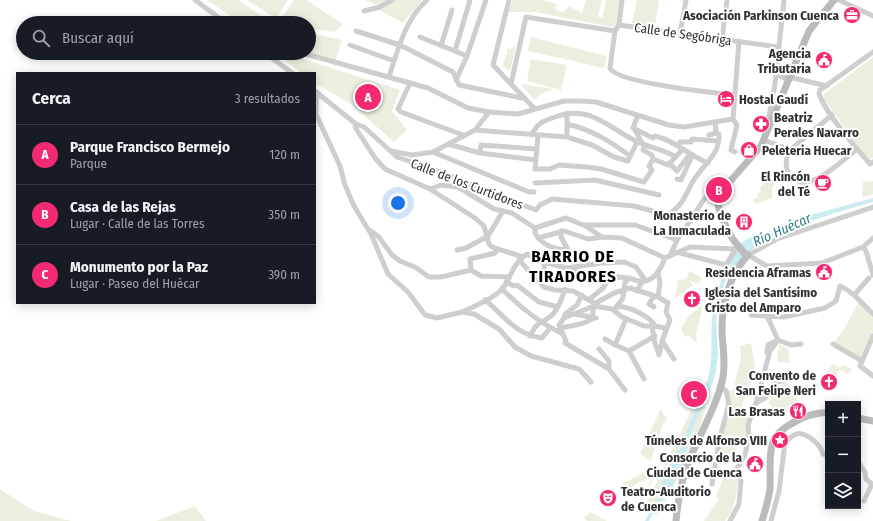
<!DOCTYPE html>
<html lang="es">
<head>
<meta charset="utf-8">
<style>
  :root { --surface:#171b24; --page:#20242c; --text:#f1f3f6; --muted:#9ea1a6; --line:#363941; --accent:#f32971 }
  body { margin:0; font-family:"Fira Sans Condensed",sans-serif; background:var(--page); color:var(--text) }
  .controls { position:absolute; right:12px; bottom:12px; display:grid; overflow:hidden; border-radius:0px; box-shadow:0 2px 10px #0003 }
  .controls button { width:36px; height:36px; display:grid; place-items:center; padding:0; border:0; border-bottom:1px solid var(--line); background:var(--surface); color:var(--text); font:20px sans-serif }
  .you { position:absolute; left:398px; top:203px; width:14px; height:14px; margin:-10px; border:3px solid #fff; border-radius:50%; background:#1a73e8; box-shadow:0 0 0 6px #1a73e833 }
  .badge { display:grid; place-items:center; width:26px; height:26px; border-radius:50%; background:var(--accent); color:#fff; font-size:13px; font-weight:700 }
  .pin { position:absolute; translate:-50% -50%; border:2px solid #fff; box-shadow:0 1px 4px #0006 }
  .list { margin:0; padding:0; list-style:none }
  h2 { display:flex; justify-content:space-between; align-items:center; height:52px; margin:0; padding:0 16px; font-size:17px }
  h2 small { font-size:13px; font-weight:400; color:var(--muted) }
  .list li { display:grid; grid-template-columns:26px 1fr auto; gap:12px; align-items:center; box-sizing:border-box; height:60px; padding:0 16px; border-top:1px solid var(--line) }
  .list b { display:block; font-size:15px; white-space:nowrap }
  .list p { margin:0; font-size:13px; white-space:nowrap; color:var(--muted) }
  .list em { font-size:13px; font-style:normal; color:var(--muted) }
  .icon { flex:none; width:22px; height:22px; fill:none; stroke:currentColor; stroke-width:2; stroke-linecap:round; stroke-linejoin:round }
  .map { position:relative; flex:none; width:873px; height:521px; overflow:hidden }
  .search { position:absolute; background:var(--surface); box-shadow:0 2px 10px #0003; left:16px; top:16px; width:300px; height:44px; display:flex; align-items:center; gap:10px; box-sizing:border-box; padding:0 14px; border-radius:22px; color:var(--muted); font-size:15px }
  .panel { position:absolute; background:var(--surface); box-shadow:0 2px 10px #0003; left:16px; top:72px; width:300px; height:232px; border-radius:0px }
  .map>svg:first-child { display:block }
</style>
</head>
<body>
<div class="map">
<svg width="873" height="521" viewBox="0 0 873 521">
  <rect width="100%" height="100%" fill="#fff"/>
  <path fill="#ecefdf" d="M 207,0 L 238,0 L 272,23 L 236,23 L 233,18 Z
    M 247,0 L 288,0 L 276,18 Z
    M 294,0 L 306,0 L 343,24 L 334,32 L 309,28 L 309,23 L 279,21 Z
    M 365,0 L 422,0 L 403,23 L 379,10 L 377,5 Z
    M 513,0 L 542,0 L 557,4 L 555,10 L 564,12 L 569,6 L 582,13 L 586,0 L 602,0 L 598,16 L 602,18 L 606,0 L 621,0 L 618,24 L 612,27 L 535,12 L 508,12 Z
    M 637,0 L 659,0 L 655,26 L 632,23 Z
    M 309,33 L 342,40 L 335,62 L 309,53 Z
    M 531,37 L 607,56 L 604,68 L 528,51 Z
    M 516,46 L 510,71 L 502,66 L 507,54 L 507,48 L 511,49 Z
    M 276,53 L 284,53 L 400,90 L 392,111 L 407,130 L 394,142 L 351,104 L 315,83 L 315,73 L 301,73 Z
    M 873,57 L 873,158 L 867,160 L 824,99 L 824,94 Z
    M 531,59 L 567,65 L 561,90 L 527,81 Z
    M 521,84 L 553,89 L 542,93 L 534,100 Z
    M 768,172 L 775,185 L 772,186 L 772,198 L 756,204 L 752,200 L 758,197 L 757,195 L 761,191 L 760,187 L 767,180 L 763,176 L 768,175 L 767,173 Z
    M 873,181 L 873,194 L 862,197 L 863,182 Z
    M 690,271 L 702,278 L 698,284 L 689,280 L 693,285 L 675,299 L 678,280 L 688,279 L 686,278 Z
    M 859,301 L 873,314 L 873,336 L 862,361 L 833,344 L 845,328 Z
    M 703,304 L 696,335 L 697,343 L 688,335 L 685,337 L 681,328 L 688,317 Z
    M 751,343 L 756,372 L 741,407 L 749,409 L 747,436 L 728,460 L 719,460 L 726,421 L 731,402 L 727,390 L 733,391 L 741,359 L 740,346 Z
    M 779,344 L 788,349 L 790,363 L 777,362 Z
    M 833,364 L 840,368 L 844,365 L 852,369 L 848,374 L 840,370 L 834,379 L 826,373 Z
    M 786,381 L 792,389 L 789,391 L 791,396 L 796,394 L 798,401 L 786,407 L 787,409 L 776,415 L 769,402 L 778,387 Z
    M 698,396 L 706,407 L 683,477 L 679,475 L 658,515 L 653,514 L 647,503 Z
    M 661,408 L 664,416 L 668,417 L 662,427 L 651,461 L 640,454 Z
    M 673,438 L 638,509 L 636,508 Z
    M 652,468 L 645,483 L 644,480 L 636,484 L 627,491 L 622,488 L 624,483 Z
    M 734,477 L 738,480 C 736,495 736,509 725,521 L 704,521 L 719,499 L 716,496 L 724,478 Z
    M 0,489 L 34,511 L 71,521 L 0,521 Z
    M 195,506 L 206,521 L 156,521 Z
    M 590,512 L 607,521 L 587,521 L 584,518 L 585,516 L 587,516 Z"/>
  <path fill="#caecf0" d="M 873,198 L 873,202 C 830,214 788,227 748,249 L 745,245 L 807,216 Z
    M 736,253 L 739,256 L 724,284 L 716,318 L 718,353 L 716,371 L 708,397 L 703,392 C 715,366 710,347 712,320 C 713,297 724,272 736,253 Z
    M 701,395 L 708,400 L 707,403 C 698,408 683,459 679,472 L 672,468 Z
    M 671,474 L 676,477 L 670,483 L 649,521 L 645,521 Z"/>
  <g fill="none" stroke-linecap="round" stroke-linejoin="round">
    <path stroke="#caecf0" stroke-width="11" d="M 730,267 L 739,251 L 758,239
      M 666,487 L 680,455"/>
    <path stroke="#cecece" stroke-width="5" d="M 195,0 L 226,23
      M 509,0 L 493,65 L 511,84
      M 839,0 L 873,16
      M 364,11 L 380,7 L 392,0
      M 619,25 L 622,0
      M 356,31 L 400,45 L 453,72 L 459,85 L 522,98
      M 615,31 L 610,68 C 616,83 716,93 734,95
      M 680,34 L 686,0
      M 420,37 L 467,56
      M 722,39 L 727,0
      M 350,45 L 394,61
      M 441,46 L 452,10
      M 455,51 L 470,0
      M 873,52 L 820,90 L 819,93 C 824,112 856,148 870,164 L 873,162
      M 265,53 L 292,73
      M 302,53 L 428,88 L 468,108 L 489,112 L 518,114 L 564,101 L 580,101 L 596,102 L 669,125 L 684,127 L 733,119
      M 777,66 L 787,71 L 793,69
      M 776,74 L 784,78 L 789,77 L 827,86
      M 389,77 C 398,49 405,20 427,0
      M 456,80 L 467,56 L 486,0
      M 410,83 L 398,109 L 401,112 L 463,135
      M 315,91 L 356,124 L 364,127 L 397,157 L 446,174 L 498,196 L 536,210 L 540,205 L 552,199 L 634,206 L 667,215 C 687,204 685,190 698,174 C 708,160 720,153 719,134 L 716,133 L 715,122
      M 317,92 L 316,114 L 340,166 L 345,185 L 354,206 L 371,234 L 388,274 L 408,292 L 425,315 L 437,318 L 462,312 L 474,314 L 499,329 L 515,347 L 531,356 L 579,369 L 591,382
      M 535,109 L 511,84 L 526,17 L 615,31 L 619,25 L 778,47
      M 567,113 L 567,137
      M 638,115 L 633,128 L 653,138 L 655,136 C 674,140 689,155 708,163
      M 733,119 L 739,41
      M 733,119 L 737,125 L 731,150 L 735,152
      M 356,124 L 355,127 L 375,158 L 385,169 L 430,189 L 475,218 L 484,226 L 489,244 L 492,247 L 523,257
      M 567,124 C 592,130 610,141 630,156
      M 767,126 L 775,84 L 784,0
      M 634,128 L 642,143
      M 475,130 L 489,112
      M 531,135 C 539,122 541,122 555,117 C 590,104 607,127 636,141 C 649,148 663,149 676,157
      M 538,135 L 535,169 L 550,169 L 559,165 L 587,167 L 601,169 L 644,182 L 652,170 L 649,166 L 653,159 L 668,165 L 682,150
      M 709,135 L 716,133
      M 765,138 L 764,140 L 790,150 L 832,115
      M 680,142 L 691,142 L 692,139 L 718,141
      M 448,144 L 480,153 L 536,160
      M 645,144 L 643,150 L 652,155 L 653,159
      M 790,150 C 786,158 784,166 789,174 C 804,199 843,160 857,149
      M 391,151 L 412,155 L 433,152 L 475,130 L 567,137 L 592,145 L 614,157 L 628,161 L 637,142
      M 433,152 L 529,192 L 534,192
      M 480,153 L 481,145 L 537,149
      M 669,163 L 677,171 L 690,154
      M 677,179 L 681,180 L 692,156
      M 535,183 L 595,180 L 659,195
      M 430,189 L 441,185 L 458,187 L 494,209 L 512,213 L 535,228 L 566,218 L 583,225 L 635,225 L 677,240 C 688,226 695,212 705,198
      M 584,225 L 602,237
      M 535,228 L 535,233 C 543,246 553,249 568,250 L 561,237 L 561,231
      M 371,231 L 378,236 L 392,255 L 400,261 L 415,267 L 429,277 L 441,277 L 471,270 L 481,276 L 509,277
      M 538,238 L 564,231 L 588,239 L 602,237 L 622,238 L 665,258 L 690,247 L 735,249
      M 863,247 L 866,251 L 873,275
      M 457,250 L 466,248 L 488,236 L 503,211
      M 680,253 L 726,265
      M 748,255 L 777,239 L 873,207
      M 748,255 L 767,266 L 822,263 L 863,247 L 873,238
      M 670,256 L 677,240
      M 519,260 L 544,287 L 555,290 L 573,291 L 596,304
      M 543,262 L 546,275 L 560,277
      M 727,263 L 737,247
      M 572,268 C 584,279 596,274 610,278
      M 471,270 L 470,259 L 495,253 L 498,249
      M 658,273 L 660,282 L 658,297
      M 506,282 L 514,286 L 517,285 L 539,302 L 558,307
      M 502,289 C 520,307 538,322 561,333
      M 637,291 L 643,280
      M 855,294 L 869,278
      M 654,296 L 649,304 L 654,307
      M 590,299 L 603,288 L 610,278 L 618,277 L 629,278
      M 485,300 C 506,317 513,333 542,338 L 550,328
      M 617,306 L 623,298 L 625,282 L 630,278 C 649,288 659,274 665,258
      M 616,307 C 627,305 650,316 655,326 L 665,328
      M 462,312 C 473,307 495,298 502,289 C 514,275 509,267 527,254 L 543,262 L 567,268 L 601,263 L 624,262 L 636,267 L 645,280
      M 574,314 L 596,318
      M 751,315 L 784,317 L 825,308 L 836,301 L 840,286 C 854,292 862,304 873,314
      M 564,318 L 565,314 L 577,305 L 582,295
      M 626,319 L 615,345 L 629,351 L 655,336
      M 652,326 L 655,343 L 659,355 L 662,341 L 674,359
      M 560,328 C 571,325 582,326 592,319 L 594,304 L 614,293 L 630,288 L 658,297 L 668,303 L 666,312 L 670,320 L 662,341
      M 530,336 C 539,318 540,326 552,315 C 559,308 562,298 565,289
      M 873,336 L 860,366 L 873,376
      M 605,339 L 615,345
      M 833,344 L 862,361
      M 599,349 L 609,361 L 609,369 L 565,343 L 566,341 L 559,325 L 564,318 L 594,306 L 612,309 L 622,317 L 644,326 L 655,326
      M 629,351 L 644,379
      M 767,353 L 768,345 L 778,340 L 768,318
      M 609,369 L 625,390
      M 756,403 L 765,398 L 774,383 L 787,379
      M 858,462 L 865,472 L 866,479 L 872,484 L 864,501
      M 712,484 L 720,437 L 729,404 L 726,391 L 720,385
      M 730,521 L 739,504 L 741,481 L 736,470 L 745,455 L 749,436 L 748,425 L 756,403 L 770,351 L 778,340 L 791,345 L 801,344
      M 771,521 L 779,491 L 785,442 C 790,438 795,432 802,434 C 811,436 821,446 823,454 L 828,455"/>
    <path stroke="#bbb" stroke-width="7" d="M 858,418 L 873,421
      M 676,521 C 678,499 682,476 691,456 C 701,432 718,403 723,377 C 726,360 722,345 722,328 C 722,302 730,275 748,255 L 744,253 L 732,238 L 720,214 L 718,204 L 726,186 L 761,146 L 809,31 L 834,0
      M 762,521 C 765,510 769,499 770,488 C 771,475 768,454 773,442 C 779,426 812,411 828,413"/>
  </g>
  <defs>
    <g id="office-disc" transform="scale(0.9)"><circle r="9.5" fill="#f32971" stroke="#fff"/><path d="M-6-3h4V-5.5h4V-3h4V5H-6ZM-1-4.5V-3h2v-1.5ZM-6 0V1H6V0Z" fill="#fff"/></g>
    <g id="civic-disc" transform="scale(0.9)"><circle r="9.5" fill="#f32971" stroke="#fff"/><path d="M-.6-6.5H3V-4.5H.6V-3L4-1V1h2V6H-6V1h2V-1L-.6-3ZM-1.2 2.5V6h2.4V2.5Z" fill="#fff"/></g>
    <g id="hotel-disc" transform="scale(0.9)"><circle r="9.5" fill="#f32971" stroke="#fff"/><path d="M-6-4.5h1.5V1H6V5H4.5V3h-9V5H-6ZM-4 0a1.8 1.8 0 1 1 3.6 0ZM.5 0V-2.5h3Q6-2.5 6 0Z" fill="#fff"/></g>
    <g id="pharmacy-disc" transform="scale(0.9)"><circle r="9.5" fill="#f32971" stroke="#fff"/><path d="M-2-6h4v4h4v4h-4v4h-4v-4h-4v-4h4Z" fill="#fff"/></g>
    <g id="shop-disc" transform="scale(0.9)"><circle r="9.5" fill="#f32971" stroke="#fff"/><path d="M-5-2.5h2.3a2.7 3.5 0 0 1 5.4 0H5L5.5 6h-11ZM-1.5-2.5h3a1.5 2.3 0 0 0-3 0Z" fill="#fff"/></g>
    <g id="cafe-disc" transform="scale(0.9)"><circle r="9.5" fill="#f32971" stroke="#fff"/><path d="M-5.5-4.5H6V0H3Q3 3.5 0 3.5H-2.5Q-5.5 3.5-5.5 0ZM3-3.2v2h1.7v-2ZM-6 4.5H4V6H-6Z" fill="#fff"/></g>
    <g id="building-disc" transform="scale(0.9)"><circle r="9.5" fill="#f32971" stroke="#fff"/><path d="M-4-6H4V6H1V3H-1V6H-4ZM-2.5-4.3h1.7v1.8h-1.7ZM.8-4.3h1.7v1.8H.8ZM-2.5-1h1.7V.8h-1.7ZM.8-1h1.7V.8H.8Z" fill="#fff"/></g>
    <g id="church-disc" transform="scale(0.9)"><circle r="9.5" fill="#f32971" stroke="#fff"/><path d="M-1.2-6h2.4v3.5h3.3v2.4h-3.3V6h-2.4V-.1h-3.3v-2.4h3.3Z" fill="#fff"/></g>
    <g id="restaurant-disc" transform="scale(0.9)"><circle r="9.5" fill="#f32971" stroke="#fff"/><path d="M-5-6h1v4h1v-4h1v4h1v-4h1v5L-1.5 .5V6h-2V.5L-5-1ZM5-6V6H3V1.5H1.5Q1.5-4 5-6Z" fill="#fff"/></g>
    <g id="sight-disc" transform="scale(0.9)"><circle r="9.5" fill="#f32971" stroke="#fff"/><path d="M0-6L1.8-2.2L6-1.7L2.9 1.2L3.7 5.4L0 3.3L-3.7 5.4L-2.9 1.2L-6-1.7L-1.8-2.2Z" fill="#fff"/></g>
    <g id="theatre-disc" transform="scale(0.9)"><circle r="9.5" fill="#f32971" stroke="#fff"/><path d="M-5-5.5Q0-4 5-5.5V0Q5 5 0 6Q-5 5-5 0ZM-3.3-2.5H-1v1.5H-3.3ZM1-2.5H3.3v1.5H1ZM-2.8 1Q0 5.5 2.8 1Z" fill="#fff"/></g>
  </defs>
  <g fill-rule="evenodd">
    <use href="#office-disc" x="852" y="15"/>
    <use href="#civic-disc" x="824" y="60"/>
    <use href="#hotel-disc" x="726" y="99"/>
    <use href="#pharmacy-disc" x="761" y="124"/>
    <use href="#shop-disc" x="749" y="150"/>
    <use href="#cafe-disc" x="823" y="183"/>
    <use href="#building-disc" x="744" y="222"/>
    <use href="#civic-disc" x="824" y="272"/>
    <use href="#church-disc" x="692" y="299"/>
    <use href="#church-disc" x="829" y="382"/>
    <use href="#restaurant-disc" x="798" y="411"/>
    <use href="#sight-disc" x="780" y="440"/>
    <use href="#civic-disc" x="755" y="464"/>
    <use href="#theatre-disc" x="608" y="498"/>
  </g>
  <g text-anchor="middle" dominant-baseline="central" stroke-width="4" stroke-linejoin="round" paint-order="stroke">
    <g font-size="13" font-weight="bold" fill="#313131" stroke="#fff" text-anchor="end">
      <text x="839" y="15">Asociación Parkinson Cuenca</text>
      <text x="811" y="53">Agencia<tspan x="811" dy="15">Tributaria</tspan></text>
      <text x="739" y="99" text-anchor="start">Hostal Gaudí</text>
      <text x="774" y="117" text-anchor="start">Beatriz<tspan x="774" dy="15">Perales Navarro</tspan></text>
      <text x="762" y="150" text-anchor="start">Peleteria Huecar</text>
      <text x="810" y="176">El Rincón<tspan x="810" dy="15">del Té</tspan></text>
      <text x="731" y="215">Monasterio de<tspan x="731" dy="15">La Inmaculada</tspan></text>
      <text x="811" y="272">Residencia Aframas</text>
      <text x="705" y="292" text-anchor="start">Iglesia del Santísimo<tspan x="705" dy="15">Cristo del Amparo</tspan></text>
      <text x="816" y="375">Convento de<tspan x="816" dy="15">San Felipe Neri</tspan></text>
      <text x="785" y="411">Las Brasas</text>
      <text x="767" y="440">Túneles de Alfonso VIII</text>
      <text x="742" y="457">Consorcio de la<tspan x="742" dy="15">Ciudad de Cuenca</tspan></text>
      <text x="621" y="491" text-anchor="start">Teatro-Auditorio<tspan x="621" dy="15">de Cuenca</tspan></text>
    </g>
    <g font-size="13" fill="#313131" stroke="#fff">
      <text transform="translate(683 34) rotate(8)">Calle de Segóbriga</text>
      <text transform="translate(467 184) rotate(21)">Calle de los Curtidores</text>
    </g>
    <g font-size="14" font-style="italic" fill="#327e86" stroke="#fff">
      <text transform="translate(782 230) rotate(-24)">Río Huécar</text>
    </g>
    <g font-size="17" font-weight="bold" letter-spacing="1" fill="#000" stroke="#fff">
      <text x="573" y="256">BARRIO DE<tspan x="573" dy="20">TIRADORES</tspan></text>
    </g>
  </g>
</svg>
<div class="controls">
<button>+</button>
<button>−</button>
<button><svg class="icon" aria-label="layers" viewBox="0 0 24 24"><path d="M12 4l9 5-9 5-9-5zM3 14l9 5 9-5"/></svg></button>
</div>
<div class="you"></div>
<div class="pin badge" style="left:368px;top:97px">A</div>
<div class="pin badge" style="left:719px;top:190px">B</div>
<div class="pin badge" style="left:694px;top:394px">C</div>
<div class="search"><svg class="icon" aria-label="search" viewBox="0 0 24 24"><circle cx="10" cy="10" r="6"/><path d="M15 15l6 6"/></svg>Buscar aquí</div>
<section class="panel">
<h2>Cerca<small>3 resultados</small></h2>
<ul class="list">
<li><span class="badge">A</span><div><b>Parque Francisco Bermejo</b><p>Parque</p></div><em>120 m</em></li>
<li><span class="badge">B</span><div><b>Casa de las Rejas</b><p>Lugar · Calle de las Torres</p></div><em>350 m</em></li>
<li><span class="badge">C</span><div><b>Monumento por la Paz</b><p>Lugar · Paseo del Huécar</p></div><em>390 m</em></li>
</ul>
</section>
</div>
</body>
</html>
